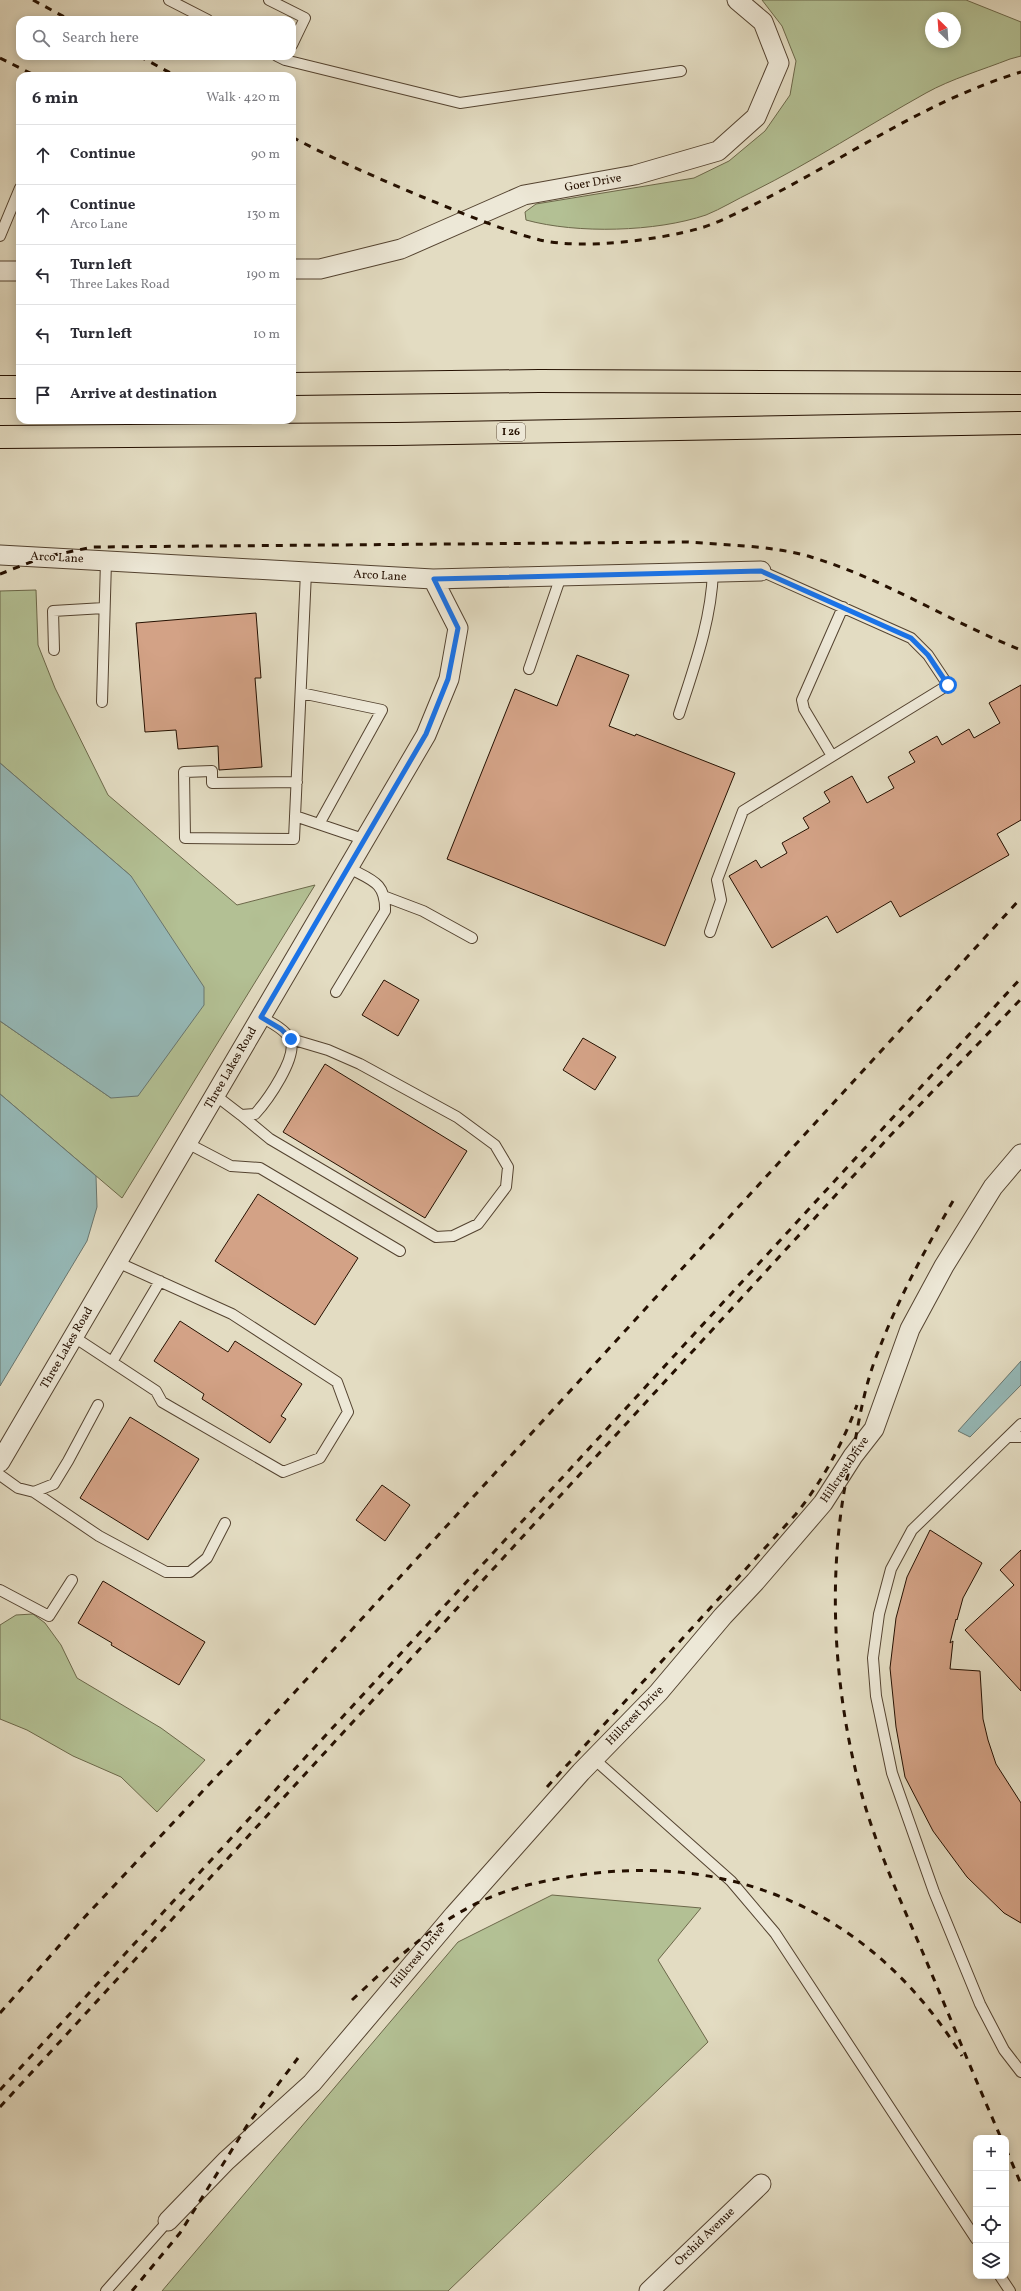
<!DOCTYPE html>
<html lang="en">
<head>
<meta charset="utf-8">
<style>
  :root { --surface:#fff; --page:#f7f7f7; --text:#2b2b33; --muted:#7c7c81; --line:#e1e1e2 }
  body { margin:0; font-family:Vollkorn,serif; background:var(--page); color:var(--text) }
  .controls { position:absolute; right:12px; bottom:12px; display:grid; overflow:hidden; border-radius:8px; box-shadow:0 2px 10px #0003 }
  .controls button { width:36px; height:36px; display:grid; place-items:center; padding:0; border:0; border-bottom:1px solid var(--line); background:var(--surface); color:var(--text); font:20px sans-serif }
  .compass { position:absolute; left:925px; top:12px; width:36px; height:36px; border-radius:50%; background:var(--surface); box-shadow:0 2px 10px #0003; rotate:335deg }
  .stop { position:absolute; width:12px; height:12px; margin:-9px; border:3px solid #1a73e8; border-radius:50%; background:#fff }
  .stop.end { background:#1a73e8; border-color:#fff; box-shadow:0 1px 4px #0008 }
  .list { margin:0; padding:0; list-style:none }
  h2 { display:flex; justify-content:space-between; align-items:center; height:52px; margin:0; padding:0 16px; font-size:17px }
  h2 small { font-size:13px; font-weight:400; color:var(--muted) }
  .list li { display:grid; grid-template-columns:26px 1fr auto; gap:12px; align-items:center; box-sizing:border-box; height:60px; padding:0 16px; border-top:1px solid var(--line) }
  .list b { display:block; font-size:15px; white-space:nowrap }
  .list p { margin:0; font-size:13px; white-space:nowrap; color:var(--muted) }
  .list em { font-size:13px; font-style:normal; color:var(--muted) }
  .icon { flex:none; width:22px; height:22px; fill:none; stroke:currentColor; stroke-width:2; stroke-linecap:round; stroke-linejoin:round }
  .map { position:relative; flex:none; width:1021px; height:2291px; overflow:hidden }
  .search { position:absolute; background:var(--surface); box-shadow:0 2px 10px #0003; left:16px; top:16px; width:280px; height:44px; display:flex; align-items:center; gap:10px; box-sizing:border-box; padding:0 14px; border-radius:12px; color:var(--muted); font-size:15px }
  .panel { position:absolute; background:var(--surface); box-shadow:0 2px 10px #0003; left:16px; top:72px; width:280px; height:352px; border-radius:12px }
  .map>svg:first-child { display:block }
</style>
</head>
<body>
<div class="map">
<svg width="1021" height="2291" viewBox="0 0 1021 2291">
  <rect width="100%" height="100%" fill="#e3dcc2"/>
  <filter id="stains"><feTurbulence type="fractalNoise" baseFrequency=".005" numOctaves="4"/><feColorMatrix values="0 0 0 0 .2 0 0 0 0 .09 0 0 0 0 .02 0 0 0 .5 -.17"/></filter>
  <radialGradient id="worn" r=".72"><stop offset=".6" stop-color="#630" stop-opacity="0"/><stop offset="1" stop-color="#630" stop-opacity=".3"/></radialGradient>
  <path fill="#b3c094" stroke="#6c684a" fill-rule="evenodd" d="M 762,0 L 966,0 L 1021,22 L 1021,56 L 1010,59 C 982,70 951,79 926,93 C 867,126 812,162 752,192 C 737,199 721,209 706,215 C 656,232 577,234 526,220 L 525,212 L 536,204 L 694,178 L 729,161 L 765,131 L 790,95 L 796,61 L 782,26 ZM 931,18 L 955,18 L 955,42 L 931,42 Z
    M 36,590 L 38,645 L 55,688 L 108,795 L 237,905 L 315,885 L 122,1198 L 0,1094 L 0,1021 L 111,1098 L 131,876 L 0,763 L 0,591 Z
    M 33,1614 L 45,1623 L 61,1645 L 77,1678 L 161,1728 L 205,1760 L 157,1812 L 121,1777 L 73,1756 L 27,1730 L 0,1719 L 0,1625 L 16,1615 Z
    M 552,1895 L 701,1908 L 658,1960 L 708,2042 L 448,2291 L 162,2291 L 458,1942 Z"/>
  <path fill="#96bab9" stroke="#69766f" d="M 0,763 L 131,876 L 204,987 L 204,1005 L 138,1096 L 111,1098 L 0,1021 Z
    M 0,1094 L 96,1176 L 97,1207 L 87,1241 L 0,1386 Z
    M 1021,1361 L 1021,1385 L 970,1437 L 958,1431 Z"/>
  <path fill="#d3a286" stroke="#251000" d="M 256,613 L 261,678 L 255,678 L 262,767 L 219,770 L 218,746 L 178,749 L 176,730 L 145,732 L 136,623 Z
    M 577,655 L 629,675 L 609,726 L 635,736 L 636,734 L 735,773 L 665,946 L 447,859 L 515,689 L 557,706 Z
    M 1021,685 L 1021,820 L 997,834 L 1009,855 L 900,917 L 891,901 L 837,933 L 827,916 L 772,948 L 729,876 L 756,860 L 761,868 L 787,853 L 782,843 L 809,828 L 803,818 L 830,802 L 824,792 L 852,776 L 867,803 L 894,788 L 888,777 L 915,762 L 909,752 L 937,736 L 942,745 L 969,729 L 974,738 L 1000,723 L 989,703 Z
    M 384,980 L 419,1000 L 398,1036 L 362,1015 Z
    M 583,1038 L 616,1057 L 595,1090 L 563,1070 Z
    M 325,1064 L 467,1151 L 425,1218 L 283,1132 Z
    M 258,1194 L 358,1258 L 315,1325 L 215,1261 Z
    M 180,1321 L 228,1352 L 235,1341 L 302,1384 L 281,1416 L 286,1419 L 270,1443 L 202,1399 L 204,1394 L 154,1361 Z
    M 130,1417 L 199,1459 L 148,1540 L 80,1498 Z
    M 382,1485 L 410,1505 L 385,1541 L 356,1520 Z
    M 930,1530 L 982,1563 L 963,1598 L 957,1620 L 956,1619 L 950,1643 L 953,1641 L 950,1669 L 980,1671 L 983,1719 L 988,1740 L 996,1764 L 1021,1803 L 1021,1923 L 1004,1913 L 967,1877 L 933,1831 L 905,1777 L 896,1727 L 890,1668 L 896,1618 L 907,1577 Z
    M 1021,1550 L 1021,1691 L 965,1630 L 1014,1585 L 1000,1570 Z
    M 103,1581 L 205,1642 L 179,1685 L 111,1645 L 112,1643 L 78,1623 Z"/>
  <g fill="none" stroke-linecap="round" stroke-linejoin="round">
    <g stroke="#544330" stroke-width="12">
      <path id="service" d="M 169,0 L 208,20
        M 269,0 L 305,18 L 292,45
        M 277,56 L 285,60 L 460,103 L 681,71
        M 0,236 L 20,188
        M 54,650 L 53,611 L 104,608
        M 529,669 L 561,576
        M 301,693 L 382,710 L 319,824
        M 102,702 L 106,561
        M 679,714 C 694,667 711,622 713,572
        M 832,756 L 804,709 L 802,700 L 843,607
        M 297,782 L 212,783 L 212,771 L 184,772 L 185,838 L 294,839 L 306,572
        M 295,816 L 366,840
        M 386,897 L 423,911 L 472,938
        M 710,932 L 721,900 L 717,880 L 743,811 L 948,685 L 928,655 L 911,638 L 761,571
        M 336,992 L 385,911 C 386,882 371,880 349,868
        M 215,1095 L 241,1115 L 255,1114 C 267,1101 299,1056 290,1039 C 285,1029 270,1022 261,1017
        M 241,1115 L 270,1139 L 436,1237 L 453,1236 L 478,1224 L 506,1187 L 508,1167 L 495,1145 L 457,1117 L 360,1064 L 328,1050 L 291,1039
        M 187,1143 L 231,1166 L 260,1168 L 400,1251
        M 74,1337 L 156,1391 L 162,1402 L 283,1472 L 320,1458 L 348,1412 L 337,1382 L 232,1314 L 117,1262
        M 112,1362 L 160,1281
        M 1021,1424 L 912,1530 L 891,1569 L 879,1614 L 873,1658 L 876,1696 L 892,1773 L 934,1892 L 980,2004 L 1004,2050 L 1021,2072
        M 1008,1437 L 1021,1437
        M 0,1475 L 18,1488 L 34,1492 L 54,1484 L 68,1461 L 98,1405
        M 34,1492 L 99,1536 L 166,1572 L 190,1572 L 207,1558 L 225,1523
        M 0,1590 L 49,1616 L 72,1580
        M 594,1759 L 731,1881 L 775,1933 L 976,2239
        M 1000,2276 L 1010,2291
        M 106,2291 L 168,2221"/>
    </g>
    <g stroke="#544330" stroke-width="21">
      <path id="minor" d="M 292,269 L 320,269 L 401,249 L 524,195 L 635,175 L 718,151 L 756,117 L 779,63 L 763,22 L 737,0
        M 0,271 L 20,271
        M 0,555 L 433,579 L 761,571
        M 0,1462 L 426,735 L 449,679 L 458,628 L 433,579
        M 168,2221 L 226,2161 L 312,2083 L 454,1915 L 581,1772 L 658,1693 L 723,1616 L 755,1582 L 823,1503 L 853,1456 L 874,1429 L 910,1329 L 944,1266 L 993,1187 L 1021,1154
        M 649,2291 L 761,2184"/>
    </g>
    <g stroke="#251000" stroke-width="24">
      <path id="motorway" d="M 292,384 L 539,381 L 1021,383
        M 0,387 L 20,387
        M 0,437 L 396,434 L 1021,423"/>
    </g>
    <use href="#service" stroke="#ede8d7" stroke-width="10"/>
    <use href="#minor" stroke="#ede8d7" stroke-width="19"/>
    <use href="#motorway" stroke="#e3dcc2" stroke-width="22"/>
    <path stroke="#251000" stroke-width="3" stroke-dasharray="7 7" stroke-linecap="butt" d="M 33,0 L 70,20
      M 139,56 L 176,76
      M 0,58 L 36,76
      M 292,137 C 335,160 380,179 425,198 C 462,213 501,230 540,240 C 584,250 658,240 701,228 C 714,224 729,217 741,211 C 835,166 921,102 1021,72
      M 0,574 L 44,557 L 93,547 L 688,542 C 726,545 776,546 811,557 C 885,579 950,622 1021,650
      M 953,1201 C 925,1250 898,1299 878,1352 C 865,1384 859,1419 853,1453 C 851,1466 846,1479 844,1492 C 829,1582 834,1679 855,1768 C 869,1830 895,1888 920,1946 C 947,2010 973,2074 1001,2138
      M 547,1787 L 796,1514 C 823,1480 842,1445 857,1405
      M 352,2000 C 393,1962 434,1922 486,1899 C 518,1885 553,1879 587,1874 C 746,1854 878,1920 962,2056
      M 0,2013 L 81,1921 L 261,1729 L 1021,898
      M 0,2090 L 1021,978
      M 0,2107 L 889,1137 L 1021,999
      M 1006,2149 L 1021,2184
      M 132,2291 L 180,2233 L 248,2124 L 298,2058"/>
  </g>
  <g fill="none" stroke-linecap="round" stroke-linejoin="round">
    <path stroke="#1a73e8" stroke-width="5" d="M 291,1039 L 281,1029 L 261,1017 L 426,734 L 448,679 L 458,628 L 434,579 L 761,571 L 911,638 L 928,655 L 948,685"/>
  </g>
  <g text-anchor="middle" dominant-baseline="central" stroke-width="3" stroke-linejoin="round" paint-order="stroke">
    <rect fill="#ede8d7" stroke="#615140" stroke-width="1" x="497" y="423" width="28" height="18" rx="3"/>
    <g font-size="11" font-weight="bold" fill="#251000">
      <text x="511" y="432">I 26</text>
    </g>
    <g font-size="12" fill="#251000" stroke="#ede8d7">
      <text transform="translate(593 183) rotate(-10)">Goer Drive</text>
      <text transform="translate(57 558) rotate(3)">Arco Lane</text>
      <text transform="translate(380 576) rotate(3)">Arco Lane</text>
      <text transform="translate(231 1068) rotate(-60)">Three Lakes Road</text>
      <text transform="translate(67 1348) rotate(-60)">Three Lakes Road</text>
      <text transform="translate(845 1470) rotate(-56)">Hillcrest Drive</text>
      <text transform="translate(635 1716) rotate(-46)">Hillcrest Drive</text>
      <text transform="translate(418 1957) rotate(-50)">Hillcrest Drive</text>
      <text transform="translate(705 2237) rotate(-44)">Orchid Avenue</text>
    </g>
  </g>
  <rect width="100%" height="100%" filter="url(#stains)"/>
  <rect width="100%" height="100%" fill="url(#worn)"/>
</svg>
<div class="controls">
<button>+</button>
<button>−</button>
<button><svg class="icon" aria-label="locate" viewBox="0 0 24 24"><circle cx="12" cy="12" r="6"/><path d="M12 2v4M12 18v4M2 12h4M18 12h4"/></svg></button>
<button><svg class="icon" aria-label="layers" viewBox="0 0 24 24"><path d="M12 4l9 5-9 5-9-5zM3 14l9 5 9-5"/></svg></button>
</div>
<svg class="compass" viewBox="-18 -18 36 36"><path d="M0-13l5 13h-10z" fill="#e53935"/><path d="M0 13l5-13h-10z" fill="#7c7c81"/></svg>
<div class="stop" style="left:948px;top:685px"></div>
<div class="stop end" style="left:291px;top:1039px"></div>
<div class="search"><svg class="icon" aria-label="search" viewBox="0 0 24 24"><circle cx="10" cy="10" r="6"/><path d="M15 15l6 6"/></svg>Search here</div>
<section class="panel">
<h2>6 min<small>Walk · 420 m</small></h2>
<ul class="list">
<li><svg class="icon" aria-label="ahead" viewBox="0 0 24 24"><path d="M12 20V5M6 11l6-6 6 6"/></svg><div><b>Continue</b></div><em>90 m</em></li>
<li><svg class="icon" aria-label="ahead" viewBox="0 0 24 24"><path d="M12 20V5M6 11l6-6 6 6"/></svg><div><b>Continue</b><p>Arco Lane</p></div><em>130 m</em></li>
<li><svg class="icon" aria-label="left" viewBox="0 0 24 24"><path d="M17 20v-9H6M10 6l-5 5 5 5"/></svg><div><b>Turn left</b><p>Three Lakes Road</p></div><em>190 m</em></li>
<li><svg class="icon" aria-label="left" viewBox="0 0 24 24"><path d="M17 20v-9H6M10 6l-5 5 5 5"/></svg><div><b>Turn left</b></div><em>10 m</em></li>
<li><svg class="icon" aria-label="arrive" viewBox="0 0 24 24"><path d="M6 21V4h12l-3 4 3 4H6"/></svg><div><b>Arrive at destination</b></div></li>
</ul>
</section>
</div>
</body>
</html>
